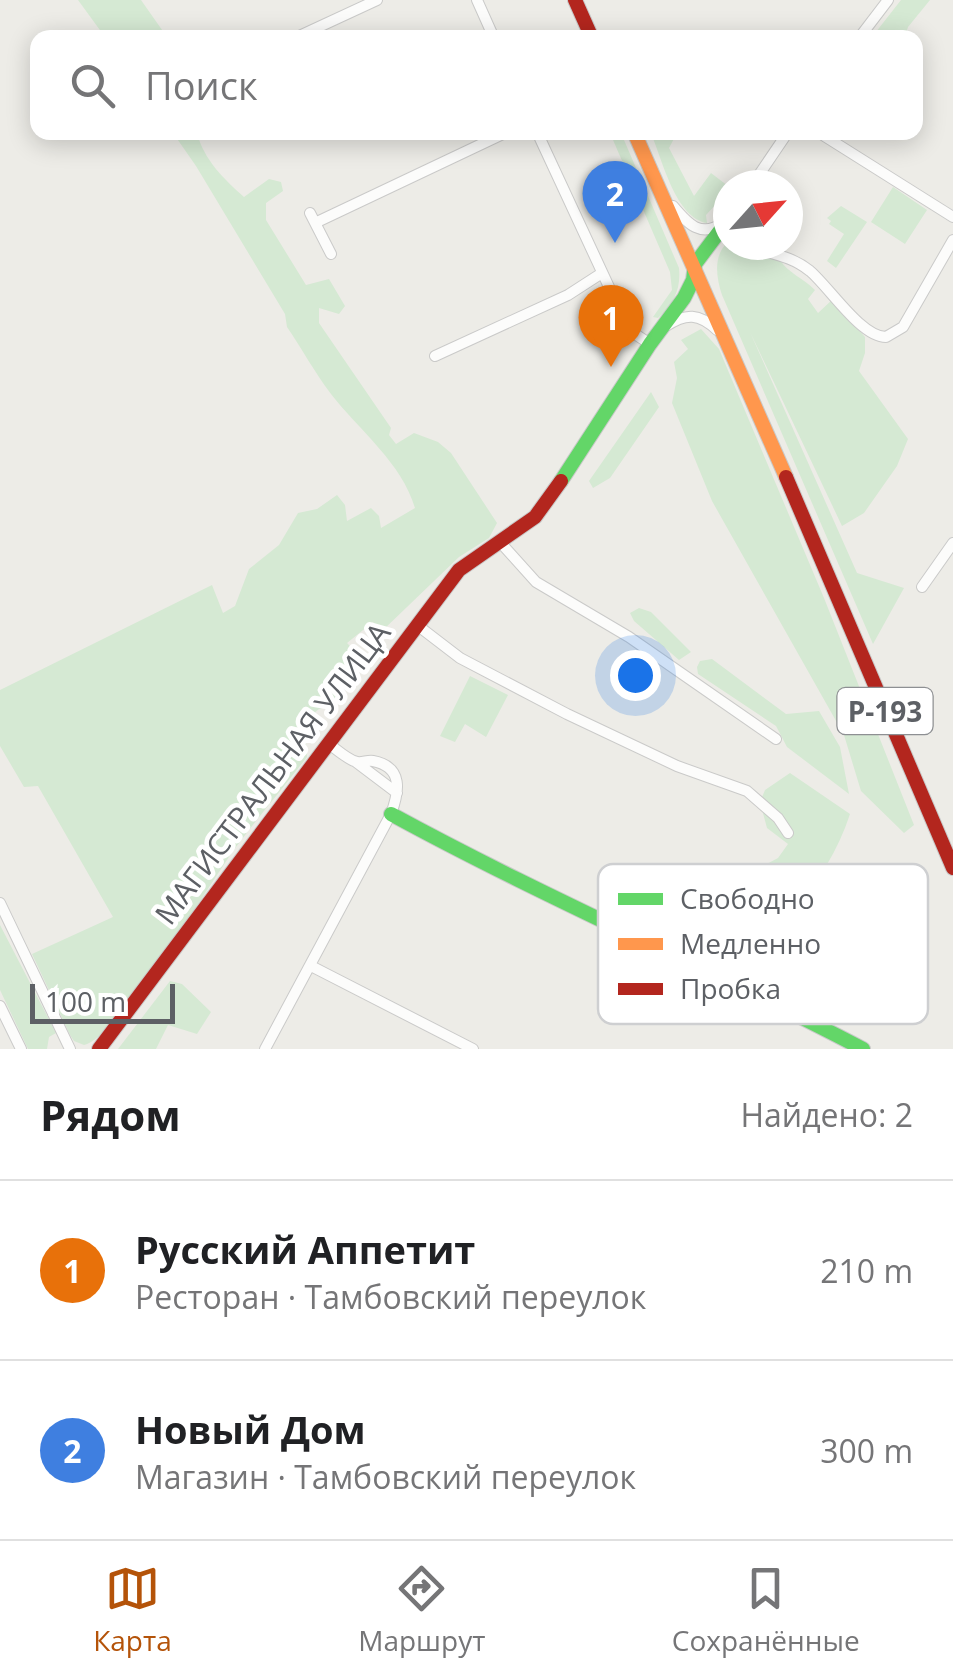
<!DOCTYPE html>
<html lang="ru">
<head>
<meta charset="utf-8">
<style>
  :root { --surface:#fff; --page:#f6f6f6; --text:#202124; --muted:#757577; --line:#e0e0e0; --accent:#b45309 }
  body { margin:0; font-family:"Open Sans",sans-serif; background:var(--page); color:var(--text) }
  .compass { position:absolute; left:713px; top:170px; width:90px; height:90px; border-radius:50%; background:var(--surface); box-shadow:0 5px 25px #0003; rotate:63deg }
  .scale { position:absolute; left:30px; bottom:25px; width:145px; box-sizing:border-box; padding-left:10px; border:5px solid #5d6065; border-top:0; font-size:28px; line-height:35px; white-space:nowrap; color:#5d6065; -webkit-text-stroke:8px #fff; paint-order:stroke }
  .you { position:absolute; left:635px; top:675px; width:35px; height:35px; margin:-25px; border:8px solid #fff; border-radius:50%; background:#1a73e8; box-shadow:0 0 0 15px #1a73e833 }
  .badge { display:grid; place-items:center; width:65px; height:65px; border-radius:50%; background:var(--accent); color:#fff; font-size:32px; font-weight:700 }
  .pin { position:absolute; translate:-50% -82px; filter:drop-shadow(0 2px 5px #0008) }
  .pin::after { content:''; position:absolute; top:52px; width:35px; height:30px; background:inherit; clip-path:polygon(0 0,100% 0,50% 100%) }
  .list { margin:0; padding:0; list-style:none }
  h2 { display:flex; justify-content:space-between; align-items:center; height:130px; margin:0; padding:0 40px; font-size:42px }
  h2 small { font-size:32px; font-weight:400; color:var(--muted) }
  .list li { display:grid; grid-template-columns:65px 1fr auto; gap:30px; align-items:center; box-sizing:border-box; height:180px; padding:0 40px; border-top:2px solid var(--line) }
  .list b { display:block; font-size:38px; white-space:nowrap }
  .list p { margin:0; font-size:32px; white-space:nowrap; color:var(--muted) }
  .list em { font-size:32px; font-style:normal; color:var(--muted) }
  .icon { flex:none; width:55px; height:55px; fill:none; stroke:currentColor; stroke-width:2; stroke-linecap:round; stroke-linejoin:round }
  .map { position:relative; flex:none; width:953px; height:1049px; overflow:hidden }
  .search { position:absolute; background:var(--surface); box-shadow:0 5px 25px #0003; left:30px; right:30px; top:30px; height:110px; display:flex; align-items:center; gap:25px; box-sizing:border-box; padding:0 35px; border-radius:20px; color:var(--muted); font-size:38px }
  .sheet { height:490px; background:var(--surface) }
  nav { display:flex; justify-content:space-around; align-items:center; box-sizing:border-box; height:140px; border-top:2px solid var(--line); background:var(--surface); font-size:28px; color:var(--muted) }
  nav a { display:grid; justify-items:center; gap:5px }
  nav .on { color:var(--accent) }
  .map>svg:first-child { display:block }
</style>
</head>
<body>
<div class="map">
<svg width="953" height="1049" viewBox="0 0 953 1049">
  <rect width="100%" height="100%" fill="#edece7"/>
  <path fill="#d5e9d3" d="M 78,0 L 141,0 L 167,37 L 105,37 Z
    M 901,0 L 930,0 L 908,27 L 905,37 L 872,37 Z
    M 173,133 L 197,133 C 204,160 224,179 244,197 L 269,179 L 281,182 L 283,191 L 266,203 L 266,220 L 306,285 L 329,279 L 345,306 L 339,314 L 319,308 L 319,323 L 391,428 L 389,435 L 396,444 L 414,433 L 438,442 L 451,453 L 497,523 L 489,538 L 459,557 L 381,632 L 373,622 L 347,643 L 360,656 L 360,663 L 333,705 L 319,709 L 292,731 L 306,743 L 307,757 C 284,787 259,816 236,847 C 212,880 115,1040 84,1045 L 74,1041 L 70,1035 L 32,954 L 113,917 L 38,786 L 24,787 L 0,746 L 0,690 L 212,585 L 223,613 L 235,606 L 249,569 L 279,545 L 298,513 L 317,509 L 337,495 L 345,505 L 347,521 L 371,508 L 379,516 L 381,528 L 415,508 C 402,463 359,430 331,394 C 315,373 302,349 287,327 L 285,314 L 196,166 Z
    M 610,133 L 621,133 L 679,268 C 681,289 674,304 658,318 L 653,317 L 672,290 L 670,272 Z
    M 660,133 L 677,133 L 669,148 L 694,196 L 711,173 L 728,186 L 728,197 L 720,200 L 706,215 L 707,223 C 676,218 663,162 652,136 Z
    M 893,187 L 927,210 L 905,244 L 871,222 Z
    M 841,206 L 867,222 L 836,268 L 827,261 L 844,234 L 829,224 L 831,221 L 827,218 Z
    M 728,242 L 780,260 C 787,272 804,279 815,290 L 808,299 L 818,313 L 832,300 L 865,337 L 865,353 L 859,371 L 908,439 L 897,466 L 864,513 L 842,526 L 750,332 L 857,573 L 904,588 L 873,644 L 722,295 C 716,277 713,255 728,242 Z
    M 701,329 L 719,349 L 824,598 L 914,825 L 904,833 L 861,791 L 844,735 L 712,501 L 672,403 L 677,378 L 674,362 L 688,349 L 681,340 Z
    M 651,392 L 659,407 L 610,478 L 593,488 L 589,481 Z
    M 639,608 L 651,612 L 691,652 L 679,660 L 634,621 L 630,613 Z
    M 712,659 L 786,714 L 819,711 L 840,747 L 849,794 L 787,747 L 776,726 L 698,674 L 697,667 L 700,661 Z
    M 470,676 L 508,695 L 486,737 L 465,724 L 455,742 L 440,736 Z
    M 790,773 L 850,814 C 838,851 819,879 796,909 L 783,886 L 765,893 L 752,872 L 778,858 L 788,844 L 767,828 L 760,802 L 765,790 Z
    M 0,925 L 56,1033 L 49,1037 L 47,1049 L 28,1049 L 0,990 Z
    M 170,981 L 182,984 L 211,1012 L 197,1034 L 168,1025 L 156,1049 L 118,1049 Z"/>
  <g fill="none" stroke-linecap="round" stroke-linejoin="round">
    <g stroke="#cacac9" stroke-width="12">
      <path id="street" d="M 477,0 L 494,38
        M 295,38 L 377,0
        M 859,38 L 888,0
        M 537,132 L 629,330 L 650,344
        M 818,132 L 953,217
        M 752,185 L 788,132
        M 673,206 C 688,224 701,239 724,222
        M 310,213 L 331,254
        M 317,222 L 507,132
        M 744,245 C 768,254 789,254 810,271 C 830,288 861,337 886,337 L 903,327 L 953,240
        M 666,326 C 686,313 699,313 717,330
        M 435,356 L 568,295 L 602,273
        M 500,542 L 536,582 L 629,637 L 776,739
        M 922,587 L 953,543
        M 417,625 L 460,658 L 567,714 L 677,766 L 747,791 L 778,818 L 788,833
        M 356,762 L 397,793
        M 0,903 L 70,1049
        M 311,966 L 473,1049
        M 0,1006 L 21,1049
        M 265,1049 L 391,814 C 399,792 404,767 373,761 C 368,760 362,763 357,762 C 348,760 336,749 329,744"/>
    </g>
    <g stroke="#c9c9c9" stroke-width="16">
      <path id="fast" d="M 561,481 L 650,344 L 684,298 L 693,280 L 695,264 L 728,220
        M 391,814 C 545,898 707,967 863,1049"/>
    </g>
    <g stroke="#c9c9c9" stroke-width="16">
      <path id="slow" d="M 634,132 L 786,477"/>
    </g>
    <g stroke="#c9c9c9" stroke-width="16">
      <path id="jam" d="M 575,0 L 592,38
        M 786,477 L 953,868
        M 99,1049 L 459,570 L 535,517 L 561,481"/>
    </g>
    <use href="#street" stroke="#fcfcfb" stroke-width="10"/>
    <use href="#fast" stroke="#63d668" stroke-width="14"/>
    <use href="#slow" stroke="#ff974d" stroke-width="14"/>
    <use href="#jam" stroke="#b3261e" stroke-width="14"/>
  </g>
  <g text-anchor="middle" dominant-baseline="central" stroke-width="9" stroke-linejoin="round" paint-order="stroke">
    <rect fill="#fff" stroke="#8e9093" stroke-width="2.5" x="837.5" y="688" width="95" height="46" rx="8"/>
    <g font-size="28" font-weight="bold" fill="#5d6065">
      <text x="885" y="711">Р-193</text>
    </g>
    <g font-size="30" fill="#5d6065" stroke="#fff">
      <text transform="translate(272 773) rotate(-53)">МАГИСТРАЛЬНАЯ УЛИЦА</text>
    </g>
  </g>
  <rect x="598" y="864" width="330" height="160" rx="15" fill="#fff" stroke="#cecfd1" stroke-width="2.5"/>
  <rect x="618" y="893" width="45" height="12" fill="#63d668"/>
  <rect x="618" y="938" width="45" height="12" fill="#ff974d"/>
  <rect x="618" y="983" width="45" height="12" fill="#b3261e"/>
  <g font-size="28" fill="#5d6065">
    <text x="680" y="909">Свободно</text>
    <text x="680" y="954">Медленно</text>
    <text x="680" y="999">Пробка</text>
  </g>
</svg>
<svg class="compass" viewBox="-18 -18 36 36"><path d="M0-13l5 13h-10z" fill="#e53935"/><path d="M0 13l5-13h-10z" fill="#757577"/></svg>
<div class="scale">100 m</div>
<div class="you"></div>
<div class="pin badge" style="left:611px;top:367px;background:#e8710a">1</div>
<div class="pin badge" style="left:615px;top:243px;background:#3f7fe0">2</div>
<div class="search"><svg class="icon" aria-label="search" viewBox="0 0 24 24"><circle cx="10" cy="10" r="6"/><path d="M15 15l6 6"/></svg>Поиск</div>
</div>
<section class="sheet">
<h2>Рядом<small>Найдено: 2</small></h2>
<ul class="list">
<li><span class="badge" style="background:#e8710a">1</span><div><b>Русский Аппетит</b><p>Ресторан · Тамбовский переулок</p></div><em>210 m</em></li>
<li><span class="badge" style="background:#3f7fe0">2</span><div><b>Новый Дом</b><p>Магазин · Тамбовский переулок</p></div><em>300 m</em></li>
</ul>
</section>
<nav>
<a class="on"><svg class="icon" aria-label="map" viewBox="0 0 24 24"><path d="M3 6l6-2 6 2 6-2v14l-6 2-6-2-6 2zM9 4v14M15 6v14"/></svg>Карта</a>
<a><svg class="icon" aria-label="directions" viewBox="0 0 24 24"><path d="M12 3l9 9-9 9-9-9zM9 14v-3h6M13 9l2 2-2 2"/></svg>Маршрут</a>
<a><svg class="icon" aria-label="saved" viewBox="0 0 24 24"><path d="M7 4h10v16l-5-4-5 4z"/></svg>Сохранённые</a>
</nav>
</body>
</html>
